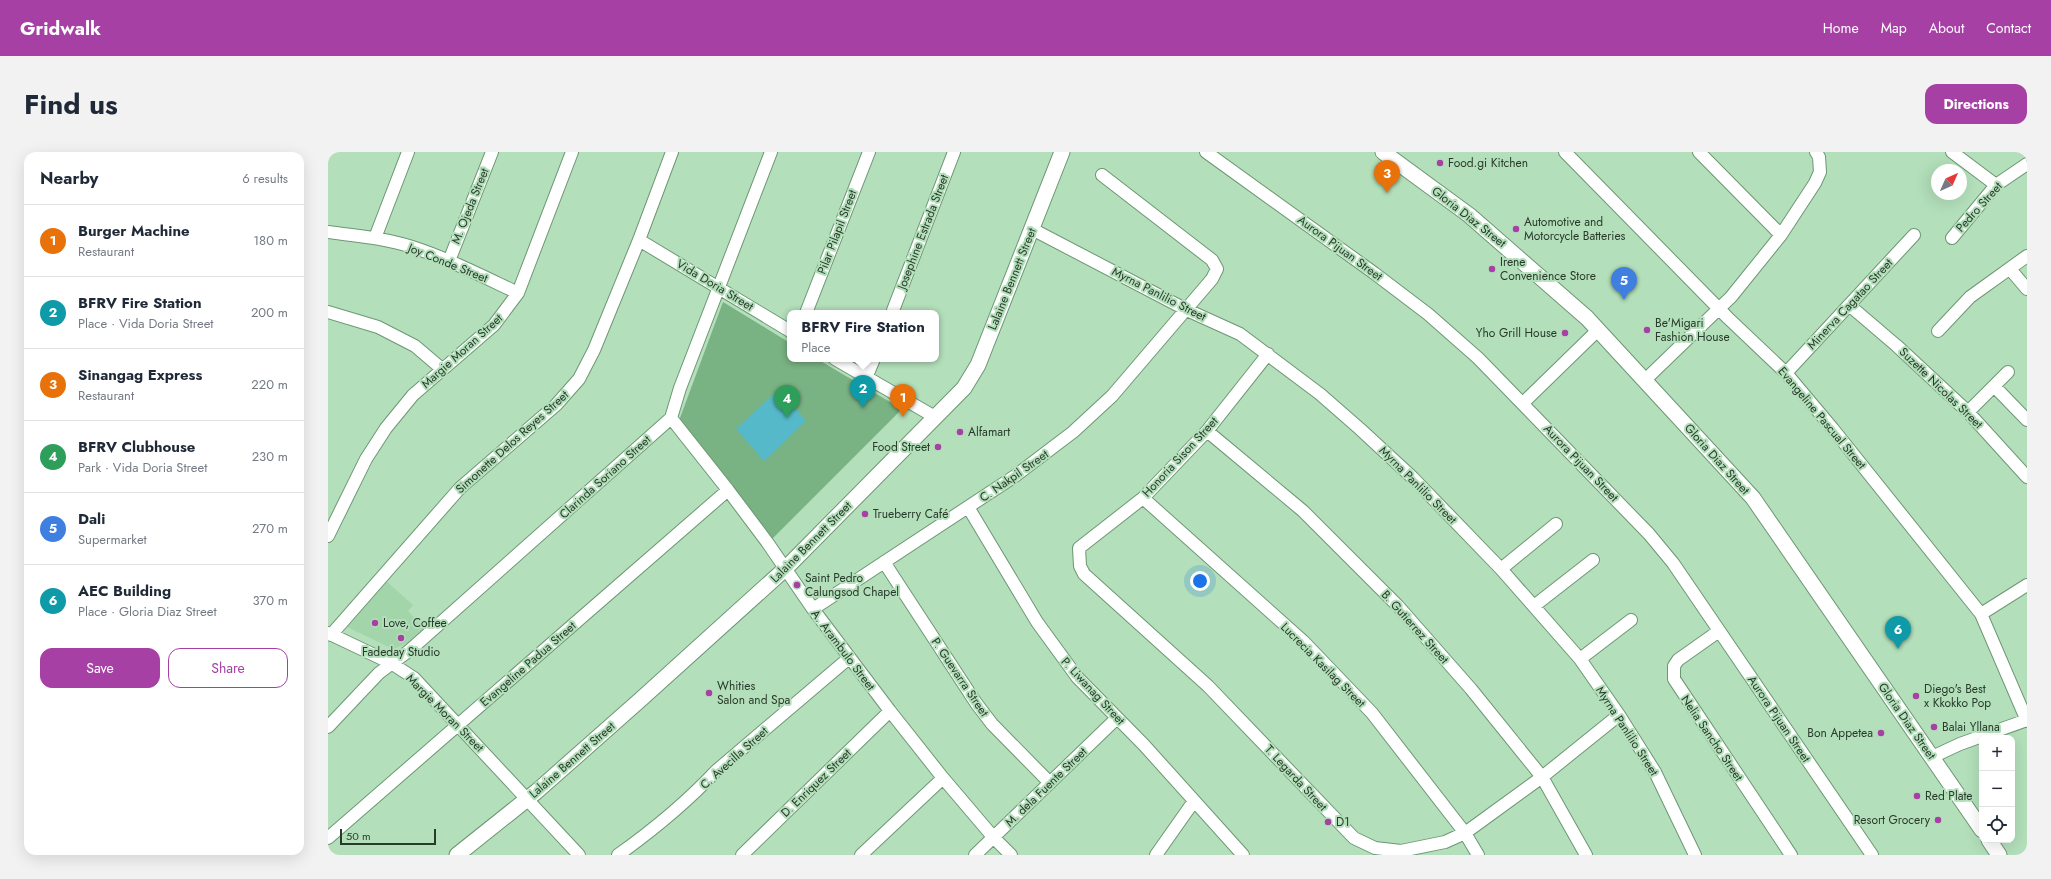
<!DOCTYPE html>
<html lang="en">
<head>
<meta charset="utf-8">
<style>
  :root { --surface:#fff; --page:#f2f2f3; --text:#1f2937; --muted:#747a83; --line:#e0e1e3; --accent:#a740a4 }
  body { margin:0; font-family:Jost,sans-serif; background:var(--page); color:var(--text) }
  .controls { position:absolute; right:12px; bottom:12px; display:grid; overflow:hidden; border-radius:8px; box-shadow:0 4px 16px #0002 }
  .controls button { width:36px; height:36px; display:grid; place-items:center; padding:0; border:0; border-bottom:1px solid var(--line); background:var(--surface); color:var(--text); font:20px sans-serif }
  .compass { position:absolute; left:1603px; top:12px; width:36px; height:36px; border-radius:50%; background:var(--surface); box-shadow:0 4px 16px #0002; rotate:45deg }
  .scale { position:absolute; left:12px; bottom:10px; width:96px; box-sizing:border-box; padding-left:4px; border:2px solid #293a2b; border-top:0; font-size:11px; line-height:14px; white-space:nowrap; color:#293a2b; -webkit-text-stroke:3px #b3dfba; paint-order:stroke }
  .you { position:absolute; left:872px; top:429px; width:14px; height:14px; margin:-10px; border:3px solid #fff; border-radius:50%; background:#1a73e8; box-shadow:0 0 0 6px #1a73e833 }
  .badge { display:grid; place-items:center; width:26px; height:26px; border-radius:50%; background:var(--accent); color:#fff; font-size:13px; font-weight:700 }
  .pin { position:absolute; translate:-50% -33px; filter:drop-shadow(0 1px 2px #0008) }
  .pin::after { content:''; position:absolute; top:21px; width:14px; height:12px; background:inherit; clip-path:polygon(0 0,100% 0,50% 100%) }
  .popup { position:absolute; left:459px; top:158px; width:152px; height:52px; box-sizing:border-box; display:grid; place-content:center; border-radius:8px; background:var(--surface); filter:drop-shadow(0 1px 3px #0005); font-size:13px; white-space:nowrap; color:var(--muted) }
  .popup b { font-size:15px; color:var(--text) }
  .popup::after { content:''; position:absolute; left:50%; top:100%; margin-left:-8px; border:8px solid transparent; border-top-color:var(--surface) }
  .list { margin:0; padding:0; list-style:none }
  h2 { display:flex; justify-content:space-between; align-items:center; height:52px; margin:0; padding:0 16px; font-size:17px }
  h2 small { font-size:13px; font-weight:400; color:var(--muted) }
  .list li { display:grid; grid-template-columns:26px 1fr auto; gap:12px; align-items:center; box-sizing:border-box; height:72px; padding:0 16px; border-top:1px solid var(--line) }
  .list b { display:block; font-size:15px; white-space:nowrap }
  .list p { margin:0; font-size:13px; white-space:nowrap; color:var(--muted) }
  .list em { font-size:13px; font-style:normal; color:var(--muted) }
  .actions { display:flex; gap:8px; padding:12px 16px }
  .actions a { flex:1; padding:9px 0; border:1px solid var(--accent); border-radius:12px; text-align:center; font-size:14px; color:var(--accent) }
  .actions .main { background:var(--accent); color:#fff }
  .icon { flex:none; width:22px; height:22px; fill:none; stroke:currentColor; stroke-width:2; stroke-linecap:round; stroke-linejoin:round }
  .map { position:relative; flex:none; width:1699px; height:703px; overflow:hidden; border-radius:12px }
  header { display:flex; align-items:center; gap:24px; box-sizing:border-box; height:56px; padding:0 20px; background:var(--accent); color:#fff }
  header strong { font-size:19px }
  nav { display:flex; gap:22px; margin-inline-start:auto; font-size:14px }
  .intro { display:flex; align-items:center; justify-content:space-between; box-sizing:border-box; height:96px; padding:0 24px }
  h1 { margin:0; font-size:28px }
  .button { padding:10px 18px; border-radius:12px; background:var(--accent); color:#fff; font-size:14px; font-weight:700 }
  main { display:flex; gap:24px; padding:0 24px }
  aside { flex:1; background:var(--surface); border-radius:12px; box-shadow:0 4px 16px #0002 }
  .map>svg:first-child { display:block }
</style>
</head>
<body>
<header>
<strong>Gridwalk</strong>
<nav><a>Home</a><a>Map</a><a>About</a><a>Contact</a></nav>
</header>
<div class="intro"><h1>Find us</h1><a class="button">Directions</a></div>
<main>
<aside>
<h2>Nearby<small>6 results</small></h2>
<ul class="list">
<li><span class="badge" style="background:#e8710a">1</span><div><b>Burger Machine</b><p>Restaurant</p></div><em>180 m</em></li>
<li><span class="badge" style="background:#0f9aa8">2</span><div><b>BFRV Fire Station</b><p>Place · Vida Doria Street</p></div><em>200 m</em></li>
<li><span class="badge" style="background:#e8710a">3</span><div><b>Sinangag Express</b><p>Restaurant</p></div><em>220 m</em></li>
<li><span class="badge" style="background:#2e9e5b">4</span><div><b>BFRV Clubhouse</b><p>Park · Vida Doria Street</p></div><em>230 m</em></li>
<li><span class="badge" style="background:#3f7fe0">5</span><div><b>Dali</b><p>Supermarket</p></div><em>270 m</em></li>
<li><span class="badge" style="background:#0f9aa8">6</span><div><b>AEC Building</b><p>Place · Gloria Diaz Street</p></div><em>370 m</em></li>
</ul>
<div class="actions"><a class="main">Save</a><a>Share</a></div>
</aside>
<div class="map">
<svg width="1699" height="703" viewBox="0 0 1699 703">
  <rect width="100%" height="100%" fill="#b3dfba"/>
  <path fill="#a3d5ab" d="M 57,428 L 85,453 L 80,459 L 96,477 L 80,491 L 65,497 L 19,475 L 19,472 Z"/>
  <path fill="#79b283" d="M 395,150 L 462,191 L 462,207 L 489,207 L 574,257 L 440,391 L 349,274 Z"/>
  <path fill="#56b9c9" d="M 451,237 L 478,269 L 436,309 L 408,277 Z"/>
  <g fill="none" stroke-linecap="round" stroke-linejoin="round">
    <g stroke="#6d9774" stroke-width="14">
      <path id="minor" d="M 878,0 L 1046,121 L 1100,162 L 1150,206 L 1321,382 L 1345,411 L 1544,703
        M 1237,0 L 1400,166 L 1458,221 L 1505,277 L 1653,462 L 1699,569
        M 1371,0 L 1453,83
        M 1624,0 L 1668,33
        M 704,77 L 859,158 L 912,182 L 992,242 L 1032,277 L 1085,326 L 1173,417 L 1252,507 L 1291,563 L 1327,620 L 1367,703
        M 0,80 C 28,84 57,86 84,95 C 121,107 156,125 190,141
        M 47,86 L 80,0
        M 1624,86 L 1668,33 L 1699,12
        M 311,88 L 462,179
        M 121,109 L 164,0
        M 1682,117 L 1699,137
        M 1521,153 L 1569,194 L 1640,260 L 1699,325
        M 0,160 L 50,175 L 87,194 L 114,217
        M 478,161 L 541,0
        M 564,161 L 626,0
        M 1610,179 L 1642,145 L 1699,104
        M 940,202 L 879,279 L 815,346 L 751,396 L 752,414 L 756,422 L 880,534 L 1026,686 L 1047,696 L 1073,699 L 1117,690 L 1137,681 L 1214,625 L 1291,563
        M 507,207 L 607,265
        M 1458,221 L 1586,83
        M 538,226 L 546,207
        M 1317,228 L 1403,145 L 1453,83 L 1487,31 L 1492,20 L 1491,5 L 1488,0
        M 1666,234 L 1699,268
        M 1195,251 L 1270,178
        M 1640,260 L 1680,220
        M 343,266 L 400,338 L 439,390 L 485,457 L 562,559 L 615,626 L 666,686 L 683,703
        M 879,279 L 975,359 L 1070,454 L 1143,537 L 1214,625 L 1258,703
        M 815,346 L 976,490 L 1044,561 L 1137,681 L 1150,703
        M 640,355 L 709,470 L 749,525 L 816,593 L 915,703
        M 0,384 L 38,307 L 58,276 L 85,243 L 166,173 L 190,141 L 244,0
        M 556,410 L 648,551 L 664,572 L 722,631
        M 1173,417 L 1228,372
        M 1206,454 L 1265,408
        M 485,457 L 687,324 L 745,280 L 784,244 L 884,127 L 889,117 L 884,108 L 774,23
        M 1653,462 L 1699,433
        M 1391,479 L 1350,508 L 1346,514 L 1346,527 L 1463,703
        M 0,481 L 63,511 L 86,526 L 251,703
        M 3,483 L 132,336 L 228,253 L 251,227 L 266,198 L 311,88 L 344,0
        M 1252,507 L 1303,468
        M 0,575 L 51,521 L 82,498 L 343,266 L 352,236 L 443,0
        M 1604,605 L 1632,592 L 1699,568
        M 0,686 L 400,338
        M 290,703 C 325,678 358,651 388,619 L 521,506
        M 414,703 L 562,559
        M 533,703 L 615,626
        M 647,703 L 789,566
        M 828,703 L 866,649"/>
    </g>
    <g stroke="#6d9774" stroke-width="17">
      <path id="tertiary" d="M 1055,0 L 1141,63 L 1259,166 L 1425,346 L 1654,678
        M 1661,688 L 1671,703
        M 129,703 L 208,640 L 312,548 L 457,417 L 636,236 L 650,213 L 734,0"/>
    </g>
    <use href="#minor" stroke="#fff" stroke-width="12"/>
    <use href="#tertiary" stroke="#fff" stroke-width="15"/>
  </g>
  <g fill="#a740a4" stroke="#b3dfba" stroke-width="1.5">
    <circle cx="1112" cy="11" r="4"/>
    <circle cx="1188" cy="77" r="4"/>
    <circle cx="1164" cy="117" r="4"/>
    <circle cx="1319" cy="178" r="4"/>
    <circle cx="1237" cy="181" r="4"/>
    <circle cx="632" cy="280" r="4"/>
    <circle cx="610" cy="295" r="4"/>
    <circle cx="537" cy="362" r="4"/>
    <circle cx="469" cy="433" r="4"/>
    <circle cx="47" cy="471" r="4"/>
    <circle cx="73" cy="486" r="4"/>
    <circle cx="381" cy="541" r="4"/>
    <circle cx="1588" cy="544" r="4"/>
    <circle cx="1606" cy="575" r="4"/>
    <circle cx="1553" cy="581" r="4"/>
    <circle cx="1589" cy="644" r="4"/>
    <circle cx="1610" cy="668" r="4"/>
    <circle cx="1000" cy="670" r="4"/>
  </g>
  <g text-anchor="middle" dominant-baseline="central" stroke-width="4" stroke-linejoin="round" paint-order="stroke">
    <g font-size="12" fill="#293a2b" stroke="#b3dfba" text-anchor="start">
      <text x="1120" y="11">Food.gi Kitchen</text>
      <text x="1196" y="70">Automotive and<tspan x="1196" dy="14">Motorcycle Batteries</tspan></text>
      <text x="1172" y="110">Irene<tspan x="1172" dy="14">Convenience Store</tspan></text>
      <text x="1327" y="171">Be'Migari<tspan x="1327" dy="14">Fashion House</tspan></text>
      <text x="1229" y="181" text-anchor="end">Yho Grill House</text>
      <text x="640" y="280">Alfamart</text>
      <text x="602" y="295" text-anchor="end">Food Street</text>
      <text x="545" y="362">Trueberry Café</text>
      <text x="477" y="426">Saint Pedro<tspan x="477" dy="14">Calungsod Chapel</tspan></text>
      <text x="55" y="471">Love, Coffee</text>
      <text x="73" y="500" text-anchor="middle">Fadeday Studio</text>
      <text x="389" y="534">Whities<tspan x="389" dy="14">Salon and Spa</tspan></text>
      <text x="1596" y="537">Diego's Best<tspan x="1596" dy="14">x Kkokko Pop</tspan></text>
      <text x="1614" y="575">Balai Yllana</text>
      <text x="1545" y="581" text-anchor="end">Bon Appetea</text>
      <text x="1597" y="644">Red Plate</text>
      <text x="1602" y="668" text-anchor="end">Resort Grocery</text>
      <text x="1008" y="670">D1</text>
    </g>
    <g font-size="12" fill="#293a2b" stroke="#b3dfba">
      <text transform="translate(142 54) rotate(-68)">M. Ojeda Street</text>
      <text transform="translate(1651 55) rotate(-48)">Pedro Street</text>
      <text transform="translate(1141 65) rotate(38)">Gloria Diaz Street</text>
      <text transform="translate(509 80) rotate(-69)">Pilar Pilapil Street</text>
      <text transform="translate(595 80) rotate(-69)">Josephine Estrada Street</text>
      <text transform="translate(1012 96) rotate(36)">Aurora Pijuan Street</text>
      <text transform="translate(120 111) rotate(22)">Joy Conde Street</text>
      <text transform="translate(684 127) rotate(-68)">Lalaine Bennett Street</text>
      <text transform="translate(387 133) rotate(31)">Vida Doria Street</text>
      <text transform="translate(831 142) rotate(27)">Myrna Panlilio Street</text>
      <text transform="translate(1522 152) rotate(-47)">Minerva Cagatao Street</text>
      <text transform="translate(134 199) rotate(-42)">Margie Moran Street</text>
      <text transform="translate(1613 236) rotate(44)">Suzette Nicolas Street</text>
      <text transform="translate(1494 266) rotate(50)">Evangeline Pascual Street</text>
      <text transform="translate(184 290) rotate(-42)">Simonette Delos Reyes Street</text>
      <text transform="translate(852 305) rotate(-47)">Honoria Sison Street</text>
      <text transform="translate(1389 307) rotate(48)">Gloria Diaz Street</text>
      <text transform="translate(1253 311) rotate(46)">Aurora Pijuan Street</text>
      <text transform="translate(686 324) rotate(-35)">C. Nakpil Street</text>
      <text transform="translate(277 325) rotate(-42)">Clarinda Soriano Street</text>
      <text transform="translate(1090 333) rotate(45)">Myrna Panlilio Street</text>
      <text transform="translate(483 390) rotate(-45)">Lalaine Bennett Street</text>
      <text transform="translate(1087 475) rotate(48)">B. Gutierrez Street</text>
      <text transform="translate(515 498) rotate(53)">A. Arambulo Street</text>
      <text transform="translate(200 512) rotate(-41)">Evangeline Padua Street</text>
      <text transform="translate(995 513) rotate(45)">Lucrecia Kasilag Street</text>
      <text transform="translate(632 525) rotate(56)">P. Guevarra Street</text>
      <text transform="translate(765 539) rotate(47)">P. Liwanag Street</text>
      <text transform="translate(117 561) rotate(45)">Margie Moran Street</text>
      <text transform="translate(1451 567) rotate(56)">Aurora Pijuan Street</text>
      <text transform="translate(1579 569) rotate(55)">Gloria Diaz Street</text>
      <text transform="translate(1299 579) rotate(57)">Myrna Panlilio Street</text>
      <text transform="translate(1384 586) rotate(56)">Nelia Sancho Street</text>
      <text transform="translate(406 606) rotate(-42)">C. Avecilla Street</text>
      <text transform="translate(244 608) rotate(-41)">Lalaine Bennett Street</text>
      <text transform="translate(968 626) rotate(47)">T. Legarda Street</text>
      <text transform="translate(488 631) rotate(-44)">D. Enriquez Street</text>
      <text transform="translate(718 635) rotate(-44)">M. dela Fuente Street</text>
    </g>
  </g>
</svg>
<div class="controls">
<button>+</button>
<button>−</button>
<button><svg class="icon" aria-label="locate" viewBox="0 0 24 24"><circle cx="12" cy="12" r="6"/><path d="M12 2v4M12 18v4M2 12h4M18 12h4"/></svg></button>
</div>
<svg class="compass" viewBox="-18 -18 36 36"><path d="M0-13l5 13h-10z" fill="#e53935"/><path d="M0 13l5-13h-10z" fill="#747a83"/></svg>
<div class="scale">50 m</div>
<div class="you"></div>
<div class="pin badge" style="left:575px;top:265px;background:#e8710a">1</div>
<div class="pin badge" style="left:535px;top:256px;background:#0f9aa8">2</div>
<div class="popup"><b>BFRV Fire Station</b>Place</div>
<div class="pin badge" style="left:1059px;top:41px;background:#e8710a">3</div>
<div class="pin badge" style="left:459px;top:266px;background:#2e9e5b">4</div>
<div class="pin badge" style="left:1296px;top:148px;background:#3f7fe0">5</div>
<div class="pin badge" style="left:1570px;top:497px;background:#0f9aa8">6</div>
</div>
</main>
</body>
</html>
